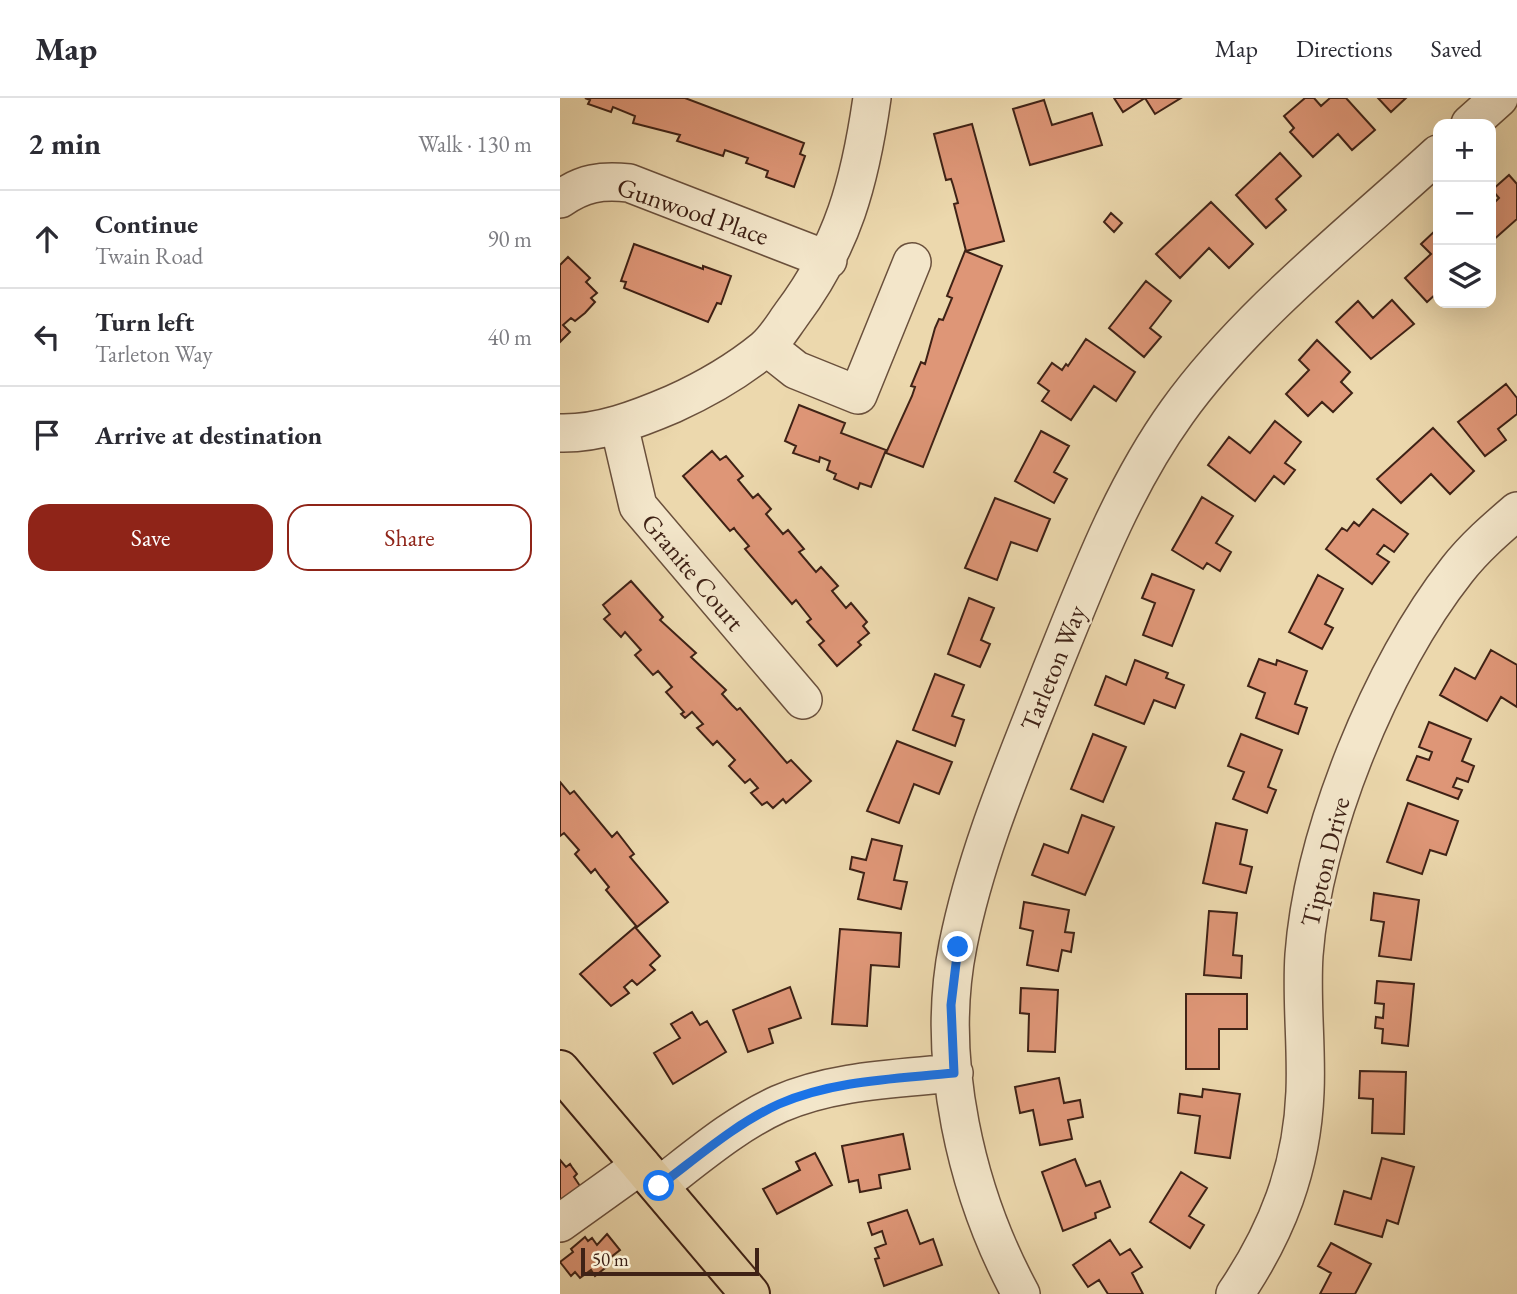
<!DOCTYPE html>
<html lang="en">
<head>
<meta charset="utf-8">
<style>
  :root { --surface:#fff; --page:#f7f7f7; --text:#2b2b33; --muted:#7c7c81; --line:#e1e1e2; --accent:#8f2418 }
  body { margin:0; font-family:"EB Garamond",serif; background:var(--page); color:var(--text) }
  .controls { position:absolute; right:21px; top:21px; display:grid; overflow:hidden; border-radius:14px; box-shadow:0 7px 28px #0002 }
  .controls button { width:63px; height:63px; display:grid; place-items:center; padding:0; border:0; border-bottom:2px solid var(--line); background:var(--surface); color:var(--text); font:35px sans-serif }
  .scale { position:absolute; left:21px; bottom:18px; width:178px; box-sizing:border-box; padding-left:7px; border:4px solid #3f2216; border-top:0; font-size:19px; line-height:24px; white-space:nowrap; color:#3f2216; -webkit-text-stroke:5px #f3e6ca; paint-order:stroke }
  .stop { position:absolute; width:21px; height:21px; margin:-16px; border:5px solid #1a73e8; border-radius:50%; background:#fff }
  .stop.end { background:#1a73e8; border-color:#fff; box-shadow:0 2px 7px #0008 }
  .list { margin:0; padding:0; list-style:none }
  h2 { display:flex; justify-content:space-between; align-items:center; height:91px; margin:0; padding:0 28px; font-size:30px }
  h2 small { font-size:23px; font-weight:400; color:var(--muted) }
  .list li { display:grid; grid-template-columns:46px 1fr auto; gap:21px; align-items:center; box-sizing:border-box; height:98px; padding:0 28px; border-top:2px solid var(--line) }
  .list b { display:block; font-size:26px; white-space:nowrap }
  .list p { margin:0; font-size:23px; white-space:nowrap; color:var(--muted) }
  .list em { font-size:23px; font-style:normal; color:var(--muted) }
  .actions { display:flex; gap:14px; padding:21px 28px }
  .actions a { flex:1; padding:16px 0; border:2px solid var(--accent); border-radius:21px; text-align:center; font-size:24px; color:var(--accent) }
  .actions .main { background:var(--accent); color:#fff }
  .icon { flex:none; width:38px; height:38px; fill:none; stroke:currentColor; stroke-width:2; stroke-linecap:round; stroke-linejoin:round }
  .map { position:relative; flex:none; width:957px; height:1196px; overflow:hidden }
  header { display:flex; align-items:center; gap:42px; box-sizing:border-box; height:98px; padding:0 35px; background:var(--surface); border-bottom:2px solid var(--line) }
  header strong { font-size:33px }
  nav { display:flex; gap:38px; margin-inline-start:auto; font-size:24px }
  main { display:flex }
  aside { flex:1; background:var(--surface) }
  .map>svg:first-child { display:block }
</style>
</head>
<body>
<header>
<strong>Map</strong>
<nav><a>Map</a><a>Directions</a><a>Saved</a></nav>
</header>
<main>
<aside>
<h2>2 min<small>Walk · 130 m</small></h2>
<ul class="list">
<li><svg class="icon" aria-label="ahead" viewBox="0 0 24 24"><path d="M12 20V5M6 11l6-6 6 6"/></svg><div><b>Continue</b><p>Twain Road</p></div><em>90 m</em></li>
<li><svg class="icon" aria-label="left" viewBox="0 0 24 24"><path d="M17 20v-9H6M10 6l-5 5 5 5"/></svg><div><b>Turn left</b><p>Tarleton Way</p></div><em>40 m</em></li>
<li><svg class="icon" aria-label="arrive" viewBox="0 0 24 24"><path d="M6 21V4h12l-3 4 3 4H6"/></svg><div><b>Arrive at destination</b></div></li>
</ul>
<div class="actions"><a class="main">Save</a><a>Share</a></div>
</aside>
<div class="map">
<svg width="957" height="1196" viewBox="0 0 957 1196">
  <rect width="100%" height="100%" fill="#ecd8ad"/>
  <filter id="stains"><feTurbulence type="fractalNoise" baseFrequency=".00286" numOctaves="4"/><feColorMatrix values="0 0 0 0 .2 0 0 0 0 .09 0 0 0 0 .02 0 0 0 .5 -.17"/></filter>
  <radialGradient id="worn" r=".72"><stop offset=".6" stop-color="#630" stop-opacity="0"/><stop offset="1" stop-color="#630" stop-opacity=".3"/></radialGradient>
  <path fill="#de9677" stroke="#3f2216" stroke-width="2" d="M 25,0 L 125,0 L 244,45 L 240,56 L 245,58 L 234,89 L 206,79 L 208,73 L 186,65 L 188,60 L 165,52 L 163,58 L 117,43 L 120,37 L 73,25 L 75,18 L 53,9 L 51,14 L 28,6 L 30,2 Z
    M 554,0 L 621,0 L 595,16 L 585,0 L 563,14 Z
    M 745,0 L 754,0 L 761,8 L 770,0 L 786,0 L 815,32 L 792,52 L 778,36 L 753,59 L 730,34 L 734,30 L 724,18 Z
    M 818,0 L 846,0 L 831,14 Z
    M 484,2 L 492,27 L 532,15 L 542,47 L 470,67 L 453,11 Z
    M 412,26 L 444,143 L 406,153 L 394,106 L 398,105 L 393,87 L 391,81 L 386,82 L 374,36 Z
    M 720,55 L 741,78 L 716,101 L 726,112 L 706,130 L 676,97 Z
    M 949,77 L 957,86 L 957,121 L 931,144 L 931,108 L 939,100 L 932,92 Z
    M 651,104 L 693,146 L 669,170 L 649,150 L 620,180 L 596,156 Z
    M 551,115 L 562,125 L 554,134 L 544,124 Z
    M 878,130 L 878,194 L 867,204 L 845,180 L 871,156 L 861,146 Z
    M 74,146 L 143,171 L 143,168 L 171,178 L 161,206 L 157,205 L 148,224 L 64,190 L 66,184 L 61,183 Z
    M 405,153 L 442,168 L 363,369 L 326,355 L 352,298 L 355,289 L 351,288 L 361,264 L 365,266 L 375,230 L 379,221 L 383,222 L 392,200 L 387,198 Z
    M 8,159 L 30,180 L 26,184 L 37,195 L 31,200 L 35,204 L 25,215 L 15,223 L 11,220 L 3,227 L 10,234 L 0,244 L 0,167 Z
    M 586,183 L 611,203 L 590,230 L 601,239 L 584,259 L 549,230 Z
    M 832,202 L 854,226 L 811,261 L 776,224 L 798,203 L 813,220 Z
    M 526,241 L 575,274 L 556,303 L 534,288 L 511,322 L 482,303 L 489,293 L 478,285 L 492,265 L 502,272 L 506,266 L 508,268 Z
    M 757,242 L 790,274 L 781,284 L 792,295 L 773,314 L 762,304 L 748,318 L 726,296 L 749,272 L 739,262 Z
    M 946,286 L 957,300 L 957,316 L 938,331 L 946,342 L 925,358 L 898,324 Z
    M 239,307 L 285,325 L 281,335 L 326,352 L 311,389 L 300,385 L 298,391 L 274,381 L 276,376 L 267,372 L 270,363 L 260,359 L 259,364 L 233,355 L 236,348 L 225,343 Z
    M 715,323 L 741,344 L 725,365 L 735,372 L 724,386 L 714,378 L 695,403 L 648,367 L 669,339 L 690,355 Z
    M 873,330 L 914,373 L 890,396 L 871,376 L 841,405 L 817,381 Z
    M 481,333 L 509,348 L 494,374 L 507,381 L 494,405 L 455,383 Z
    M 152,353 L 160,362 L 166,358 L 183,378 L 178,382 L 193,400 L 198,396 L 211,411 L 206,416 L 223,436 L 228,432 L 244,451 L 239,454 L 256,474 L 261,469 L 278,488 L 272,493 L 286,510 L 291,505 L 307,524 L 303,528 L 309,535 L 298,544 L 301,547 L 277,568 L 259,547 L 264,543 L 247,524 L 251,521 L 236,502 L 232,506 L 185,451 L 189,448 L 176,433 L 174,430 L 170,433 L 123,378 Z
    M 642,399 L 673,418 L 656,445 L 671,454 L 660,473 L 647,465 L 643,471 L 612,452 Z
    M 435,400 L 490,421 L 477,453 L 451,444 L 437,482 L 405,470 Z
    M 813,411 L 848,436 L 834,454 L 824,447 L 817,456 L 829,464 L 812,486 L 766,451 L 782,430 L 787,433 L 794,424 L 799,428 Z
    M 592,476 L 634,492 L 612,548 L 583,537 L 595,505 L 582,500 Z
    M 758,477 L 783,491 L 765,526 L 773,530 L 762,551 L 729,534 Z
    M 71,483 L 103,519 L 100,522 L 136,555 L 131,559 L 166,592 L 162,596 L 172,607 L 177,612 L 180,610 L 227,665 L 231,662 L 251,683 L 226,705 L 223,701 L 213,710 L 207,704 L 202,707 L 191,695 L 198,690 L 190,681 L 185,685 L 169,668 L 175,662 L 157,643 L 153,647 L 137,630 L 143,626 L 132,614 L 125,620 L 121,616 L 124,614 L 106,594 L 112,589 L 98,573 L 93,577 L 75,557 L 81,552 L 65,534 L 61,539 L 44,521 L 50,516 L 43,507 Z
    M 409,500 L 434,510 L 421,542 L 430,546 L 420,569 L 388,556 Z
    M 931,552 L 957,567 L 957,609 L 941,599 L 927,623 L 880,597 L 895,570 L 915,581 Z
    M 699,561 L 716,567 L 717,562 L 747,573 L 735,606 L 747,610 L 738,636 L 696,620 L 705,595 L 688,588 Z
    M 575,562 L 608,575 L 606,580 L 624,587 L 615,610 L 594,602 L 584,626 L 535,607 L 546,578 L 566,587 Z
    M 375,576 L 404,587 L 392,618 L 404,622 L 395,648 L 353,632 Z
    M 869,624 L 911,641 L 902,663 L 914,668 L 908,684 L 897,680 L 893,689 L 902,692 L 898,701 L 847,682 L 857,658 L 869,662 L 872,654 L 859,649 Z
    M 533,636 L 566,649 L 543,704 L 511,691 Z
    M 681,636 L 722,652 L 708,689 L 716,692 L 707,715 L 673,701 L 684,674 L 668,668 Z
    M 337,643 L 392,664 L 379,696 L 354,686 L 339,725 L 307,713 Z
    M 0,684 L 10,696 L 14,693 L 52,739 L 57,734 L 74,756 L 70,759 L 108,804 L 77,829 L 46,792 L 49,789 L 40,778 L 35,771 L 31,775 L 21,763 L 15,756 L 19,752 L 4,735 L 0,738 Z
    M 848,705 L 898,723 L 886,757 L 870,752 L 862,776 L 827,764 Z
    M 522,717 L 554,729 L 525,797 L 472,777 L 484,746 L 508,755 Z
    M 656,725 L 687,732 L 680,766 L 692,769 L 686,795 L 643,785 Z
    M 312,741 L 342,748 L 334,782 L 347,784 L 341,811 L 298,801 L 304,775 L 290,771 L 292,759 L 306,762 Z
    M 814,795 L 859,802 L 851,862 L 819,858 L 824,824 L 811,822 Z
    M 464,804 L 509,812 L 505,834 L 514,835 L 511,854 L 502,852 L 498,873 L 467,867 L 473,833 L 460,830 Z
    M 649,813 L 677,815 L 673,857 L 682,858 L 681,880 L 644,877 Z
    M 75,829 L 100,858 L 90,867 L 95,872 L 77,887 L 72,882 L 64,889 L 69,895 L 51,908 L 20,876 Z
    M 280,831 L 341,835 L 339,869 L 311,867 L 307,928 L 272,926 Z
    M 817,883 L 854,886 L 848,948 L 822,945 L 823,931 L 815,930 L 816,919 L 823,920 L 824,906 L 815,905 Z
    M 230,889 L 241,920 L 209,931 L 213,945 L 188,954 L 173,912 Z
    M 461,890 L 498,892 L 495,954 L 468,953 L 469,916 L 460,915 Z
    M 626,896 L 687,896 L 687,931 L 659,931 L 659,971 L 626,971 Z
    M 132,914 L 140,927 L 147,923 L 166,954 L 113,986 L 94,955 L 120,940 L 111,926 Z
    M 800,973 L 846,974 L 844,1036 L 812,1035 L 813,1001 L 799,1000 Z
    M 499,980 L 504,1005 L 520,1002 L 523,1019 L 508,1022 L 512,1041 L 480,1047 L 473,1012 L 460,1015 L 455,989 Z
    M 643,991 L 680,996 L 670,1060 L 635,1055 L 640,1018 L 618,1015 L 620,996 L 642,999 Z
    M 343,1036 L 350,1071 L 319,1077 L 321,1090 L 300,1094 L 298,1082 L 289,1084 L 282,1048 Z
    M 255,1055 L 272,1087 L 217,1116 L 203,1091 L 240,1072 L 236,1064 Z
    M 822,1060 L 854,1069 L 838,1126 L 827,1122 L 822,1139 L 775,1126 L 784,1093 L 811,1101 Z
    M 515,1061 L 526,1088 L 540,1083 L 550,1109 L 535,1115 L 536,1120 L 503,1133 L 482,1074 Z
    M 0,1062 L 6,1069 L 10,1066 L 12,1069 L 17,1076 L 14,1079 L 20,1088 L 0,1108 Z
    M 621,1074 L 647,1090 L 629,1118 L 644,1127 L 630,1150 L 590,1124 Z
    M 347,1112 L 360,1146 L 373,1141 L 382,1167 L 324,1188 L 315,1161 L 319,1160 L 315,1150 L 326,1146 L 322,1133 L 312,1137 L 308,1125 Z
    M 47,1136 L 60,1152 L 46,1163 L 49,1167 L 35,1178 L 31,1172 L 20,1180 L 15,1174 L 11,1178 L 0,1164 L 13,1154 L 11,1151 L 25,1139 L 28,1143 L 32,1140 L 37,1147 Z
    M 550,1142 L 560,1157 L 570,1151 L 582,1169 L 572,1175 L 583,1196 L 548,1196 L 539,1182 L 528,1189 L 513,1167 Z
    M 771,1145 L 811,1166 L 795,1196 L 760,1196 L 771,1175 L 758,1168 Z"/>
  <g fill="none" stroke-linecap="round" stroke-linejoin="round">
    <g stroke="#6a503c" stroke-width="40">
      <path id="minor" d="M 910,26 L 939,0
        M 0,101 C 23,85 41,82 69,85 L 268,162
        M 207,249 L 236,272 L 298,297 L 352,164
        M 59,327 L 78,408 L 243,602
        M 0,335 C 39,336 78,321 113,306 C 146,291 177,273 204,251 C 215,242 223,228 231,217 C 283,148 300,84 312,0
        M 99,1088 C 137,1059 175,1026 219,1006 C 274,982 336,981 394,975
        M 0,1125 L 81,1067
        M 461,1196 C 406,1095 375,961 398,847 C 417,752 456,663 491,573 C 527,484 561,392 617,314 C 685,219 792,135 878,56
        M 675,1196 C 717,1134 742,1070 745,994 C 747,949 741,902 744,857 C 753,735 821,568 897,472 C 914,450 936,431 957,413"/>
    </g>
    <g stroke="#3f2216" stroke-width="42">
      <path id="major" d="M 0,972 L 190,1196"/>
    </g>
    <use href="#minor" stroke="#f3e6ca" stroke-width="37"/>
    <use href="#major" stroke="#ecd8ad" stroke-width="38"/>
  </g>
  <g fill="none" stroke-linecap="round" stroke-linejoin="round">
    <path stroke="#1a73e8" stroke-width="9" d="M 99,1088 C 138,1059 175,1026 219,1006 C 274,982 336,981 394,975 L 391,907 L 398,849"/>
  </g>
  <g text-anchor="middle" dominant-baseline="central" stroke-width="5" stroke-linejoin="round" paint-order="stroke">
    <g font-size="26" fill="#3f2216" stroke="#f3e6ca">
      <text transform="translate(133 113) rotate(19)">Gunwood Place</text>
      <text transform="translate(133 474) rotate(50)">Granite Court</text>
      <text transform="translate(493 570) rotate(-68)">Tarleton Way</text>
      <text transform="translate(765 764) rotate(-76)">Tipton Drive</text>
    </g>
  </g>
  <rect width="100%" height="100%" filter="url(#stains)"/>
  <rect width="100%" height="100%" fill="url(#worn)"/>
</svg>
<div class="controls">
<button>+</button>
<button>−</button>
<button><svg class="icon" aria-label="layers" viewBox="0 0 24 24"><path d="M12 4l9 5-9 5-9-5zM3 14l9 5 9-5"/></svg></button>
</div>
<div class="scale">50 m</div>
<div class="stop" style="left:99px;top:1088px"></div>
<div class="stop end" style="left:398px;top:849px"></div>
</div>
</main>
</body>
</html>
